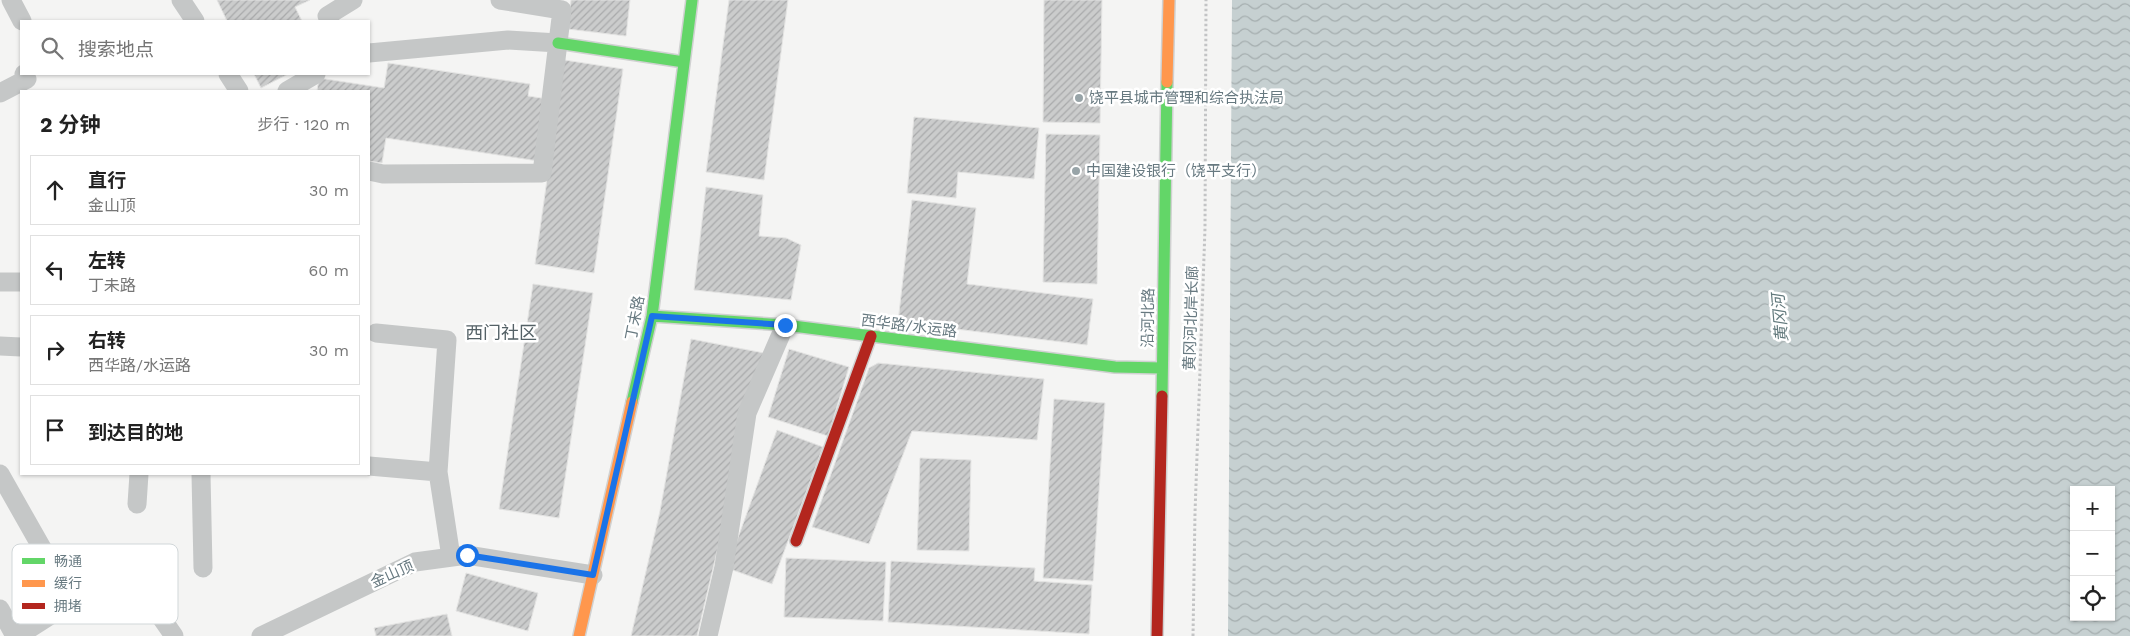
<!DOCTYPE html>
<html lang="zh">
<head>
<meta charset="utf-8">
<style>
  :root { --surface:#fff; --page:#f2f2f2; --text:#222; --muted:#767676; --line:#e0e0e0 }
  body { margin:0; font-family:"Work Sans","Noto Sans SC",sans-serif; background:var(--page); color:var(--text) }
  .controls { position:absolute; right:15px; bottom:15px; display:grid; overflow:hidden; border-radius:0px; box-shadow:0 1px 4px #0004 }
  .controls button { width:45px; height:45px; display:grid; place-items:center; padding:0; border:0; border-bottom:1px solid var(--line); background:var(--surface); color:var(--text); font:25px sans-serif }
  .stop { position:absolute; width:15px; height:15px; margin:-11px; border:4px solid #1a73e8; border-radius:50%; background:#fff }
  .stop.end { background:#1a73e8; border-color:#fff; box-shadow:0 1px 5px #0008 }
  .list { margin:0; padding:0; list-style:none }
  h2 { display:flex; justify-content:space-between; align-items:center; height:65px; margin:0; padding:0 20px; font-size:21px }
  h2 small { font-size:16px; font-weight:400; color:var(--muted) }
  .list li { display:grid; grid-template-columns:32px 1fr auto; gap:15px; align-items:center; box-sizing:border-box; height:70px; margin:0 10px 10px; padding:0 10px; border:1px solid var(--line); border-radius:0px }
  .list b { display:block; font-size:19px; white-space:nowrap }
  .list p { margin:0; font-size:16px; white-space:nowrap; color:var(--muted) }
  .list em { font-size:16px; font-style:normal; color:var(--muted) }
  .icon { flex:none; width:28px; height:28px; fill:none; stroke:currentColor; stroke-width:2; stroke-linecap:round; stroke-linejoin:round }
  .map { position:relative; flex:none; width:2130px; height:636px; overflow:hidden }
  .search { position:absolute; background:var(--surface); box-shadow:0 1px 4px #0004; left:20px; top:20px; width:350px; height:55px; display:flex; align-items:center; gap:12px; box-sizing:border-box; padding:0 18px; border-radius:0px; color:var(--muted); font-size:19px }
  .panel { position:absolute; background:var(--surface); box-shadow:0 1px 4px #0004; left:20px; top:90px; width:350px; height:385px; border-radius:0px }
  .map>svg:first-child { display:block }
</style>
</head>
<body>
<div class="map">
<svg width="2130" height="636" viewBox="0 0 2130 636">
  <defs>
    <pattern id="water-waves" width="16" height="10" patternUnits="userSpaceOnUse" patternTransform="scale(1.25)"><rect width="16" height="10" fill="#c6d0d1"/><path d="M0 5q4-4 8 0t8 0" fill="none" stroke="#a5aeaf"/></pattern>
    <pattern id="building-hatch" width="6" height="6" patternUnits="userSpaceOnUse" patternTransform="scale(1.25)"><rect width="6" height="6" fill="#cbcccc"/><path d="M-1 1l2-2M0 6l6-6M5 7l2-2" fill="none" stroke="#a9aaab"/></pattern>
  </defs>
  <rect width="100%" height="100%" fill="#f4f4f3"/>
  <path fill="url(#water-waves)" fill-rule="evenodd" d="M 1232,0 L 2130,0 L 2130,636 L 1228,636 ZM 2074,490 L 2111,490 L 2111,617 L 2074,617 Z"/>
  <path fill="url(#building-hatch)" stroke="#e4e4e3" d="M 217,0 L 310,0 L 295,7 L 302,21 L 227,21 Z
    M 571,0 L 630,0 L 626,36 L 568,29 Z
    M 729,0 L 788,0 L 764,180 L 706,172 Z
    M 1044,0 L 1102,0 L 1100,123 L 1043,122 Z
    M 564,60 L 623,69 L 594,273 L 535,264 Z
    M 388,63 L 530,84 L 528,96 L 547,99 L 538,161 L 386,138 L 382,163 L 369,161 L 369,91 L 317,91 L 319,78 L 384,88 Z
    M 254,74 L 288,74 L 261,88 Z
    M 914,117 L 1039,128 L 1034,179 L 958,172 L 956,198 L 907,193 Z
    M 1046,134 L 1100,135 L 1097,284 L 1043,282 Z
    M 706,187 L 763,195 L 759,236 L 786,238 L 801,245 L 791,300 L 694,290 Z
    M 912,200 L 976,208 L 967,284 L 1093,299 L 1087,345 L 898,322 Z
    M 533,284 L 593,293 L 559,518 L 499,509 Z
    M 691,339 L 764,353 L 697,636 L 631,636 L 660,511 Z
    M 789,349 L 849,367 L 828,436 L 768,417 Z
    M 878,363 L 1044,379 L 1037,440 L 912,431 L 869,544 L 812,527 L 869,368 Z
    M 1054,399 L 1105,403 L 1093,581 L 1043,578 Z
    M 777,430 L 823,447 L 772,584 L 727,568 Z
    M 920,458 L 971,460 L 969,551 L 917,550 Z
    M 786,558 L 886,562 L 883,621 L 784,617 Z
    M 891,561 L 1035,568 L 1034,581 L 1092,585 L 1089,634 L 888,622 Z
    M 466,573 L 538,593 L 528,631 L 456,611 Z
    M 447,614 L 452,636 L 376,636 L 374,628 Z"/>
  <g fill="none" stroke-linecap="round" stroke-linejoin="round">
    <g stroke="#d0d1d1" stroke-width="14">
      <path id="fast" d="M 558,43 L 684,62
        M 652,316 L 785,325 L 1115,367 L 1162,368
        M 1162,396 L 1167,82
        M 632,402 L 652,316 L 692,0"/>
    </g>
    <g stroke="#d0d1d1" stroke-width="14">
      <path id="slow" d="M 1167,82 L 1169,0
        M 579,636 L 632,402"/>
    </g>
    <g stroke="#d0d1d1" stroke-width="14">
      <path id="jam" d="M 796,541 L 871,336
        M 1157,636 L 1162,396"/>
    </g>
    <path stroke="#c3c4c5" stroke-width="3" stroke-dasharray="2.5 2.5" stroke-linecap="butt" d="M 1193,636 L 1195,513 L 1205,228 L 1206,0"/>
    <path stroke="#c5c7c7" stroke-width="19" d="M 11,0 L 22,21
      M 181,0 L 195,21
      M 330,21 L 327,16 L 353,0
      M 369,53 L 508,40 L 558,43
      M 228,74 L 239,91
      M 287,91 L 316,74
      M 0,93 L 27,79 L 24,74
      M 369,171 L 383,174 L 542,173 L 562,10 L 500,0
      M 0,282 L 21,282
      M 376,333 L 447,340 L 438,472
      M 0,346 L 21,347
      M 369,466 L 438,472 L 451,557
      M 0,474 L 72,601
      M 201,474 L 203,568
      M 137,504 L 139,474
      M 0,609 L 15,636
      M 18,636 L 126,567 L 174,636
      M 261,636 L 415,562 L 467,555 L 593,575
      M 708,636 L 724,567 L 747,413 L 785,325"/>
    <use href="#fast" stroke="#63d668" stroke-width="11"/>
    <use href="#slow" stroke="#ff974d" stroke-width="11"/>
    <use href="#jam" stroke="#b3261e" stroke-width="11"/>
  </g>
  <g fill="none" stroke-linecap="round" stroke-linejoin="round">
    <path stroke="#1a73e8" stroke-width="6" d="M 467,555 L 593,575 L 652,316 L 785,325"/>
  </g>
  <g fill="#98a4a8" stroke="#fff" stroke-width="2">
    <circle cx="1079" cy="98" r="5"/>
    <circle cx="1076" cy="171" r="5"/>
  </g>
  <g text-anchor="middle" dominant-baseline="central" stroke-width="5" stroke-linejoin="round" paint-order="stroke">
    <g font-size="15" fill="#677980" stroke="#fff" text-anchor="start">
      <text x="1089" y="98">饶平县城市管理和综合执法局</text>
      <text x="1086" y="171">中国建设银行（饶平支行）</text>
    </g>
    <g font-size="15" fill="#677980" stroke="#fff">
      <text transform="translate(635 318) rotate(-79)">丁未路</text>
      <text transform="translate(1148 318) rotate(-89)">沿河北路</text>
      <text transform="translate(1191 318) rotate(-88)">黄冈河北岸长廊</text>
      <text transform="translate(909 326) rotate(7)">西华路/水运路</text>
      <text transform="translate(392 574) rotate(-24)">金山顶</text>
    </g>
    <g font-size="16" font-style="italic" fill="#637a7d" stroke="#fff">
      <text transform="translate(1780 318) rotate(-95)">黄冈河</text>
    </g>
    <g font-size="18" fill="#546166" stroke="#fff">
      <text x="501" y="332">西门社区</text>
    </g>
  </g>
  <rect x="12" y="544" width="166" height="80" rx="8" fill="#fff" stroke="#d1d7d9" stroke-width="1"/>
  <rect x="22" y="558" width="23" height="6" fill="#63d668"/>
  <rect x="22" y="580" width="23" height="7" fill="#ff974d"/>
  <rect x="22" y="603" width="23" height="6" fill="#b3261e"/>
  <g font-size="14" fill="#677980">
    <text x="54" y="566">畅通</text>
    <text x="54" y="588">缓行</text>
    <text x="54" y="611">拥堵</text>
  </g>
</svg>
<div class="controls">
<button>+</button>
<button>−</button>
<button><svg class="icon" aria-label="locate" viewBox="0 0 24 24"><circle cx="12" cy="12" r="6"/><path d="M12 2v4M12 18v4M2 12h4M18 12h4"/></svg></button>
</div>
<div class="stop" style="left:467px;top:555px"></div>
<div class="stop end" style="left:785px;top:325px"></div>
<div class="search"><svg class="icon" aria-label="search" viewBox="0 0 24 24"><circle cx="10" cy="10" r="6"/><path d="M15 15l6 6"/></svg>搜索地点</div>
<section class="panel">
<h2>2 分钟<small>步行 · 120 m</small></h2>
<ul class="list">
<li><svg class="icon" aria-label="ahead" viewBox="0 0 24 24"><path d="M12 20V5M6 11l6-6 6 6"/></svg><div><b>直行</b><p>金山顶</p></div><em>30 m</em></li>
<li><svg class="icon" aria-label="left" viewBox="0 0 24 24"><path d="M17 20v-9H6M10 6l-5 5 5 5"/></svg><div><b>左转</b><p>丁未路</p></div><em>60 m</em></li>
<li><svg class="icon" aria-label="right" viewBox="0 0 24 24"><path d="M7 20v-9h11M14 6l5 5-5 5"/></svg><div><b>右转</b><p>西华路/水运路</p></div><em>30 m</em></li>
<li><svg class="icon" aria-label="arrive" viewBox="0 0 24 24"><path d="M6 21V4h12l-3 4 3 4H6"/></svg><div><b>到达目的地</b></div></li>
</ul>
</section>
</div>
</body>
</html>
